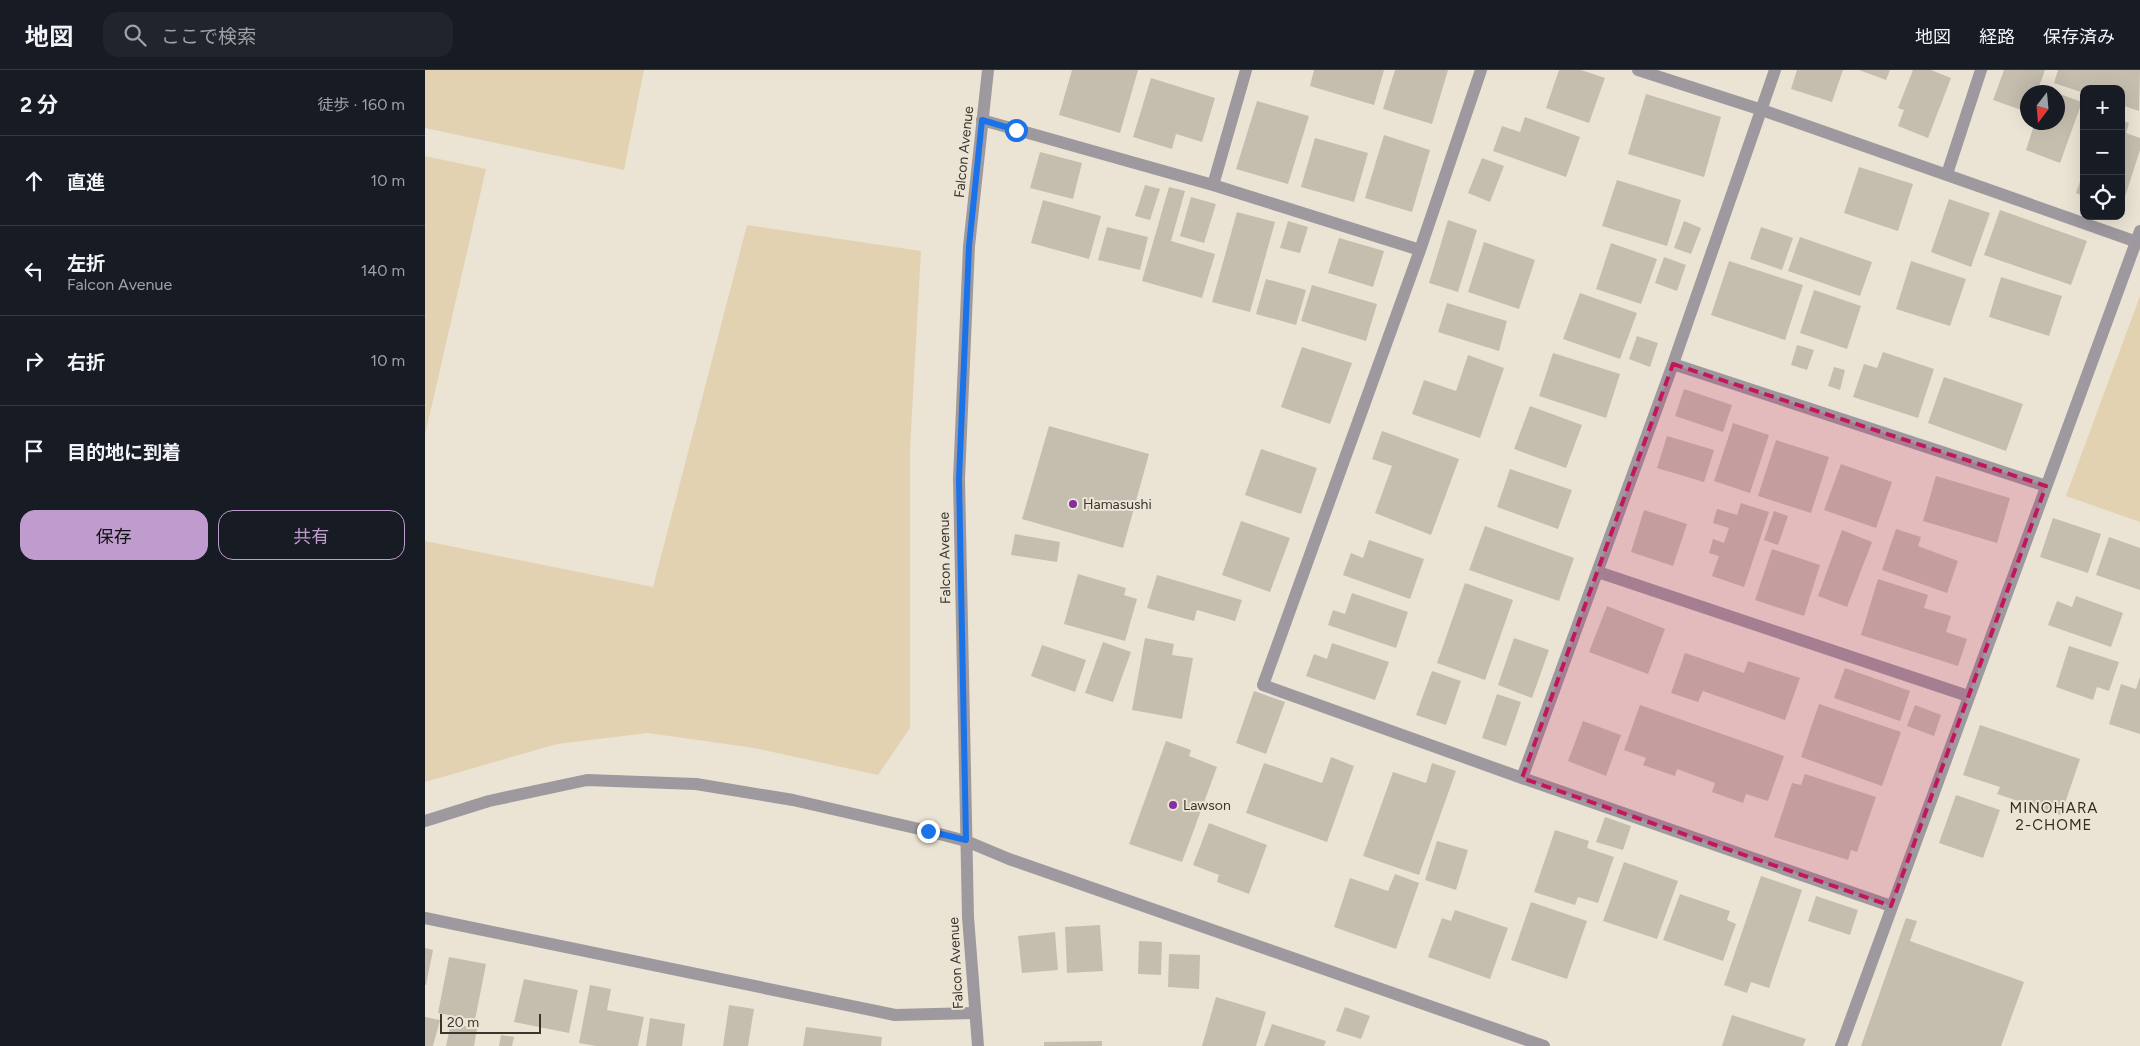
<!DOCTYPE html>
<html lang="ja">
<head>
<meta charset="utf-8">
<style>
  :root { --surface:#171b24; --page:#20242c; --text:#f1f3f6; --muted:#9ea1a6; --line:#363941; --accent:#c09bce }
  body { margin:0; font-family:Figtree,"Noto Sans JP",sans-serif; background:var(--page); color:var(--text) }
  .controls { position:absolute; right:15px; top:15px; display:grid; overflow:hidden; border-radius:10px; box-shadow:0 5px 20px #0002 }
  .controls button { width:45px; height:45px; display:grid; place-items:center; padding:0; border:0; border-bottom:1px solid var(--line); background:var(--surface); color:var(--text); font:25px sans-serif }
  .compass { position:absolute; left:1595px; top:15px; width:45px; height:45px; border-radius:50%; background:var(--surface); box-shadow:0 5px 20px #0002; rotate:196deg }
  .scale { position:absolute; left:15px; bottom:12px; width:101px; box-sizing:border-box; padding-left:5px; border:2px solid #38352f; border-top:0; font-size:14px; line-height:18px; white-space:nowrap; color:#38352f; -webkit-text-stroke:4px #ebe4d5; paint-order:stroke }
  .stop { position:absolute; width:15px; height:15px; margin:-11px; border:4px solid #1a73e8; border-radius:50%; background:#fff }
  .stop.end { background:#1a73e8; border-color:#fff; box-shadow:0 1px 5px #0008 }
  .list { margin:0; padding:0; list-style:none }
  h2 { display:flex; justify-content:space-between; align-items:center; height:65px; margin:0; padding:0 20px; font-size:21px }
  h2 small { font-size:16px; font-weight:400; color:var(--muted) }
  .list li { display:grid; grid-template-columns:32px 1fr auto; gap:15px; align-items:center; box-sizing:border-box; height:90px; padding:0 20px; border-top:1px solid var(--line) }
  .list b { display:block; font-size:19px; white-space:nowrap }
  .list p { margin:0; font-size:16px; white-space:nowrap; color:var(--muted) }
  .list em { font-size:16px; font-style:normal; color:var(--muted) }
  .actions { display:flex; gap:10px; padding:15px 20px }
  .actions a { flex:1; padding:11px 0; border:1px solid var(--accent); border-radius:15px; text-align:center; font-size:18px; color:var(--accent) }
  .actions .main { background:var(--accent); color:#111 }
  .icon { flex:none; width:28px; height:28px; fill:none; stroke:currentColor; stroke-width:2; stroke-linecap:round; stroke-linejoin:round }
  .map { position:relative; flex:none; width:1715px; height:976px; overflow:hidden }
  header { display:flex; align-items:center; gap:30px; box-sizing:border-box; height:70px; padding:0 25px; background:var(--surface); border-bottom:1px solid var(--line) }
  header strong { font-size:24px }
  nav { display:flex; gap:28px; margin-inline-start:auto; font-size:18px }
  .search { width:350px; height:45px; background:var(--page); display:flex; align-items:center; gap:12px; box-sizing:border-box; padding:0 18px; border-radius:15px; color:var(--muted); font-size:19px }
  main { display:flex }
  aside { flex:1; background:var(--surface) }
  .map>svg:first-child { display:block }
</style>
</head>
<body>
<header>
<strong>地図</strong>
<div class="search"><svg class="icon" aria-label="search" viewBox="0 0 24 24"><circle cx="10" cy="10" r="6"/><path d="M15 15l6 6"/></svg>ここで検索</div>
<nav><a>地図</a><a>経路</a><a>保存済み</a></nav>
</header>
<main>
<aside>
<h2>2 分<small>徒歩 · 160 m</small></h2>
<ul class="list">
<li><svg class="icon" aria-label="ahead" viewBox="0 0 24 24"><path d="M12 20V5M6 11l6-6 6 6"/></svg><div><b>直進</b></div><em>10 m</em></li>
<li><svg class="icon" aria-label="left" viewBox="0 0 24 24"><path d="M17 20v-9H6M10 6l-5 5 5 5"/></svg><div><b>左折</b><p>Falcon Avenue</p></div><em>140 m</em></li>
<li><svg class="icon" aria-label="right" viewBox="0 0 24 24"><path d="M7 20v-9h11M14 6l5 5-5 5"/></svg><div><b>右折</b></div><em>10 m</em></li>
<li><svg class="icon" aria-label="arrive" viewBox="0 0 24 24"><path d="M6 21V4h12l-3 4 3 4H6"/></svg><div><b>目的地に到着</b></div></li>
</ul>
<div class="actions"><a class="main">保存</a><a>共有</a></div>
</aside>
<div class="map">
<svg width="1715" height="976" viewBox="0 0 1715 976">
  <rect width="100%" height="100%" fill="#ebe4d5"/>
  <path fill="#e2d2b1" d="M 0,0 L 219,0 L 199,100 L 0,58 Z
    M 0,86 L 61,99 L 0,365 Z
    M 322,155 L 496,181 L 485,379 L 485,658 L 453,705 L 329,678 L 223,663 L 132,674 L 0,712 L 0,471 L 228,517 Z
    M 1715,226 L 1715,452 L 1641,426 Z"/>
  <path fill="#c5beaf" d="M 647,0 L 713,0 L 695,63 L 634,45 Z
    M 889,0 L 959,0 L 949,35 L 885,16 Z
    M 970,0 L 1023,0 L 1007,54 L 958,39 Z
    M 1134,0 L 1156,0 L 1180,8 L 1164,53 L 1121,38 Z
    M 1372,0 L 1418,0 L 1407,32 L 1366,19 Z
    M 1434,0 L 1465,0 L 1461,10 Z
    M 1488,0 L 1506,0 L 1526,8 L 1503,68 L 1473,56 L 1479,40 L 1473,38 Z
    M 1579,0 L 1620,0 L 1612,22 L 1602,22 L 1602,42 L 1568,30 Z
    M 1633,0 L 1715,0 L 1714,41 L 1696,35 L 1696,19 L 1659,19 L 1659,23 L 1629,13 Z
    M 726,8 L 790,28 L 777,72 L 751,64 L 747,79 L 708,67 Z
    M 1632,23 L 1657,32 L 1635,93 L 1601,80 L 1610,52 L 1632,52 Z
    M 1221,24 L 1296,47 L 1279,107 L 1203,84 Z
    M 832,31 L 884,46 L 863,114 L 811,99 Z
    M 1100,47 L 1155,67 L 1141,107 L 1068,81 L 1077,56 L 1095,62 Z
    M 1696,50 L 1704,53 L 1701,63 L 1715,68 L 1715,80 L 1697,136 Z
    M 959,65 L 1005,80 L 987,142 L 940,128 Z
    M 890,68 L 943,83 L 929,132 L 876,117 Z
    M 615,82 L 657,93 L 648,129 L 605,118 Z
    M 1057,88 L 1079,96 L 1065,132 L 1043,123 Z
    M 1434,97 L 1488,114 L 1473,161 L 1419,143 Z
    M 1659,100 L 1659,126 L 1651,123 Z
    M 1192,110 L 1256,130 L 1242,176 L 1177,156 Z
    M 720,115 L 735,119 L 725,150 L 710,146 Z
    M 744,117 L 760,121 L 746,171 L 790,184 L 777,228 L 717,211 Z
    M 766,127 L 791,134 L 779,173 L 755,166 Z
    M 1524,129 L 1565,143 L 1546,197 L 1506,182 Z
    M 618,130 L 676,146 L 664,189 L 606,173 Z
    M 1575,140 L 1662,171 L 1646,215 L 1559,185 Z
    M 812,142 L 850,152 L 825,242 L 787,232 Z
    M 1023,150 L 1052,160 L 1033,222 L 1004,213 Z
    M 863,151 L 883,157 L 875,183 L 855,178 Z
    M 1259,151 L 1276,158 L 1266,184 L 1249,178 Z
    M 682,157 L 723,167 L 715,200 L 673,190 Z
    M 1336,157 L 1368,168 L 1357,200 L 1325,189 Z
    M 1375,167 L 1447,192 L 1435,226 L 1363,201 Z
    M 914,168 L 959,181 L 948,217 L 903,203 Z
    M 1059,172 L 1110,190 L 1094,239 L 1043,222 Z
    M 1186,173 L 1232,189 L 1216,234 L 1171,219 Z
    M 1239,187 L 1261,195 L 1252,221 L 1230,213 Z
    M 1304,191 L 1378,215 L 1360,270 L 1286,245 Z
    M 1486,191 L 1541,209 L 1525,256 L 1471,239 Z
    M 1576,207 L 1637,226 L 1624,266 L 1564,247 Z
    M 841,209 L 881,220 L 871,255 L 831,244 Z
    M 887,215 L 952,234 L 941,271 L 876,251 Z
    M 1389,220 L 1436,236 L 1422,279 L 1375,263 Z
    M 1155,223 L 1212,243 L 1195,289 L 1138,269 Z
    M 1022,233 L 1082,251 L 1074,281 L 1013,262 Z
    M 1212,266 L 1233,273 L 1225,297 L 1204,289 Z
    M 1372,275 L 1389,280 L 1382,300 L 1366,295 Z
    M 877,277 L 927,293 L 905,354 L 856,337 Z
    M 1458,282 L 1509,299 L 1493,348 L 1428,327 L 1439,294 L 1452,298 Z
    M 1128,283 L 1195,304 L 1181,348 L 1114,326 Z
    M 1043,285 L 1079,298 L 1055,368 L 987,344 L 999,310 L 1031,321 Z
    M 1409,297 L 1420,300 L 1415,320 L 1403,316 Z
    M 1519,307 L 1598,334 L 1581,381 L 1503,353 Z
    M 1259,319 L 1307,335 L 1298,362 L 1250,346 Z
    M 1105,336 L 1157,355 L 1141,398 L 1089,379 Z
    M 1308,353 L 1344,365 L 1325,423 L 1289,411 Z
    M 624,356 L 724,384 L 698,478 L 597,449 Z
    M 957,361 L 1034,389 L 1006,465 L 950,443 L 967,396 L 947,389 Z
    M 1242,366 L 1289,380 L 1279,412 L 1232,398 Z
    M 1351,370 L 1404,387 L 1386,443 L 1333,426 Z
    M 836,379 L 892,398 L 876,444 L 820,425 Z
    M 1416,394 L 1467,412 L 1451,458 L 1399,440 Z
    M 1085,399 L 1147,420 L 1133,459 L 1072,437 Z
    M 1511,406 L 1585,428 L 1572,473 L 1498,451 Z
    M 1316,433 L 1344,442 L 1319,517 L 1287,506 L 1294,486 L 1284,483 L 1288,469 L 1299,473 L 1304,458 L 1288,453 L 1292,439 L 1312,445 Z
    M 1219,440 L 1262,454 L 1248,496 L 1206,482 Z
    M 1349,441 L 1363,446 L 1353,475 L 1339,470 Z
    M 1628,448 L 1676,464 L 1663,503 L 1615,487 Z
    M 816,451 L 865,468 L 845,522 L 797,505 Z
    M 1060,456 L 1149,488 L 1134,531 L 1044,500 Z
    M 1471,459 L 1496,467 L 1493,476 L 1533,491 L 1522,523 L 1457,500 Z
    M 1417,460 L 1447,472 L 1422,537 L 1393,526 Z
    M 590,464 L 635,472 L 632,492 L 586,485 Z
    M 1684,467 L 1715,478 L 1715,520 L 1671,505 Z
    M 944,470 L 999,489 L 985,529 L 918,505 L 926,483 L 938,488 Z
    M 1347,479 L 1395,495 L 1379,546 L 1330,530 Z
    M 653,504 L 701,518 L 699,525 L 712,529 L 700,571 L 639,554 Z
    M 732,505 L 817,530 L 810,551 L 772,540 L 769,551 L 722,538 Z
    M 1453,509 L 1503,525 L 1499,538 L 1526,546 L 1521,562 L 1542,569 L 1533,596 L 1436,565 Z
    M 1040,513 L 1088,530 L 1060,610 L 1012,593 Z
    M 927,523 L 983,542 L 971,578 L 903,555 L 908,540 L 920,544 Z
    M 1651,526 L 1698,543 L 1686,577 L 1623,555 L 1632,531 L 1647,537 Z
    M 1182,536 L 1240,559 L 1223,604 L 1164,582 Z
    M 720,568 L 749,574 L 747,585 L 768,588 L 757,649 L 707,640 Z
    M 1089,568 L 1124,580 L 1107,628 L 1073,615 Z
    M 678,572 L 706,582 L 688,632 L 660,623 Z
    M 907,573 L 964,592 L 950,630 L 881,606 L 889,584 L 902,589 Z
    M 617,575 L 661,590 L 650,622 L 606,606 Z
    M 1644,576 L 1694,592 L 1684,621 L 1672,617 L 1668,630 L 1631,617 Z
    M 1260,583 L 1319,603 L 1323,591 L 1375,608 L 1360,650 L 1278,621 L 1273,632 L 1246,623 Z
    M 1420,598 L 1485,621 L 1475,651 L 1409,628 Z
    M 1007,601 L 1036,611 L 1021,655 L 991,645 Z
    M 1715,607 L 1715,664 L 1684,654 L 1696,614 L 1711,619 Z
    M 829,621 L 860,632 L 841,684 L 811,673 Z
    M 1072,624 L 1096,632 L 1081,676 L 1057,668 Z
    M 1394,634 L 1476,662 L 1457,716 L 1376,687 Z
    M 1215,635 L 1359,686 L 1343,731 L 1321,724 L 1318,733 L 1287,722 L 1290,713 L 1252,699 L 1250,706 L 1218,695 L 1221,688 L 1199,680 Z
    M 1490,635 L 1516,645 L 1509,666 L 1482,656 Z
    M 1158,651 L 1196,665 L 1181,706 L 1143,691 Z
    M 1555,655 L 1655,689 L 1636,745 L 1572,724 L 1575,717 L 1538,705 Z
    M 741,671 L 766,680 L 764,686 L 792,697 L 757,792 L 704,774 Z
    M 906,687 L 929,696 L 902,772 L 821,743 L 839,693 L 897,713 Z
    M 1007,693 L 1031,701 L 994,805 L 938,786 L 968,702 L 1001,713 Z
    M 1380,704 L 1451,727 L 1432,782 L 1426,780 L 1423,790 L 1349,767 L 1367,713 L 1376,715 Z
    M 1531,725 L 1575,740 L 1558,788 L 1514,773 Z
    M 1180,747 L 1206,756 L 1198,780 L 1171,772 Z
    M 784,753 L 842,775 L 824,824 L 792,812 L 794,805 L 768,795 Z
    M 1130,760 L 1164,771 L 1162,778 L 1189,787 L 1173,833 L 1153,827 L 1150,835 L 1109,822 Z
    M 1012,771 L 1043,780 L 1031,820 L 1000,810 Z
    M 1199,792 L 1253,811 L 1232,869 L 1178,851 Z
    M 970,804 L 994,813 L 971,879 L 909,857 L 925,808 L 963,821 Z
    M 1336,806 L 1377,820 L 1344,918 L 1326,912 L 1322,923 L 1299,915 Z
    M 1255,824 L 1305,841 L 1302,850 L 1311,854 L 1298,891 L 1238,870 Z
    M 1391,826 L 1433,840 L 1425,865 L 1383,851 Z
    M 1106,832 L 1162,851 L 1142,909 L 1086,890 Z
    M 1030,840 L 1083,858 L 1065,909 L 1003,887 L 1017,848 L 1026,851 Z
    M 1481,848 L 1492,851 L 1485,871 L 1599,912 L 1576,976 L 1436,976 Z
    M 675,855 L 678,901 L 642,903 L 640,857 Z
    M 630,862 L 633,900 L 597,903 L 593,866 Z
    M 714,871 L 737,872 L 736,905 L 713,904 Z
    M 0,878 L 8,880 L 1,915 L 0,915 Z
    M 744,884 L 775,885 L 774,919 L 743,917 Z
    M 24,887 L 61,894 L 50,950 L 13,943 Z
    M 99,909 L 153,920 L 144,963 L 89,952 Z
    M 165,915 L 186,919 L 182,940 L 219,947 L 213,976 L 171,976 L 154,973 Z
    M 791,927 L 841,942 L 831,976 L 777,976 Z
    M 304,935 L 329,939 L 323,976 L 298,976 Z
    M 920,937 L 945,946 L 936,969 L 911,961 Z
    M 1307,945 L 1381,969 L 1378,976 L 1297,976 Z
    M 0,947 L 15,950 L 8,976 L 0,976 Z
    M 225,948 L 260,954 L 257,976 L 221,976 Z
    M 26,953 L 52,959 L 49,976 L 21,976 Z
    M 847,954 L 901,971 L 899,976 L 839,976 Z
    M 381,957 L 457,967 L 456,976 L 378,976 Z
    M 76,965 L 89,967 L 87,976 L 74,976 Z
    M 677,971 L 677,976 L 619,976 L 619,972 Z"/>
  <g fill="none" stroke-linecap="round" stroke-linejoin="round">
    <path stroke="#9e999f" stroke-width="12" d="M 1056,0 L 995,180 L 838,615 L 1097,708 L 1466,836
      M 1213,0 L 1337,40 L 1715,173
      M 557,50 L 788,115 L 995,180
      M 1522,104 L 1556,0
      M 788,115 L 821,0
      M 1248,294 L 1621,416
      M 1173,502 L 1543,626
      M 1097,708 L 1248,294 L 1350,0
      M 0,751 L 64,731 L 162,710 L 271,714 L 368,730 L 503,761 L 541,771 L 584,789 L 1119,976
      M 0,848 L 470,945 L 549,943
      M 1416,976 L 1715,161"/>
    <path stroke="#9e999f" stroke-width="12" d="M 553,976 L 543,847 L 534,409 L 544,176 L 563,0"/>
  </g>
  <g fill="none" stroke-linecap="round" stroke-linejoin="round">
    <path stroke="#1a73e8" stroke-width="6" d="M 503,761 L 541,770 L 534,409 L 544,176 L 557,50 L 591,60"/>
  </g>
  <path fill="#c2185b" fill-opacity="0.2" stroke="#c2185b" stroke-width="4" stroke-dasharray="10 6" stroke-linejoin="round" d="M 1248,294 L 1621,416 L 1466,836 L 1097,708 Z"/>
  <g fill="#842f9c" stroke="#ebe4d5" stroke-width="2">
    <circle cx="648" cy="434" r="5"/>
    <circle cx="748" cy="735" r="5"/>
  </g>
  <g text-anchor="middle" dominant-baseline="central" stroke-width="4" stroke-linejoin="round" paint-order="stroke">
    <g font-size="14" fill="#38352f" stroke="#ebe4d5">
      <text transform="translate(539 82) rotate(-84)">Falcon Avenue</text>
      <text transform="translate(520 488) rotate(-91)">Falcon Avenue</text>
      <text transform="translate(531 893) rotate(-93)">Falcon Avenue</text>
    </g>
    <g font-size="14" fill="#38352f" stroke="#ebe4d5" text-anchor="start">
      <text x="658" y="434">Hamasushi</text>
      <text x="758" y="735">Lawson</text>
    </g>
    <g font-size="15" letter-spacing="1" fill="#332d22" stroke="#ebe4d5">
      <text x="1629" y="738">MINOHARA<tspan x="1629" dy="17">2-CHOME</tspan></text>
    </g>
  </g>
</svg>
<div class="controls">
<button>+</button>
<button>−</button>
<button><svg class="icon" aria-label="locate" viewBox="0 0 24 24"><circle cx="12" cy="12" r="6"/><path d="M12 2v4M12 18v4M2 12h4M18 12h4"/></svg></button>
</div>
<svg class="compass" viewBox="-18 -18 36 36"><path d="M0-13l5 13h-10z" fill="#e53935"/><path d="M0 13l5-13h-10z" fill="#9ea1a6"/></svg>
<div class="scale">20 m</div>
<div class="stop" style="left:591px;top:60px"></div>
<div class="stop end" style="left:503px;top:761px"></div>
</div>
</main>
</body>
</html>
